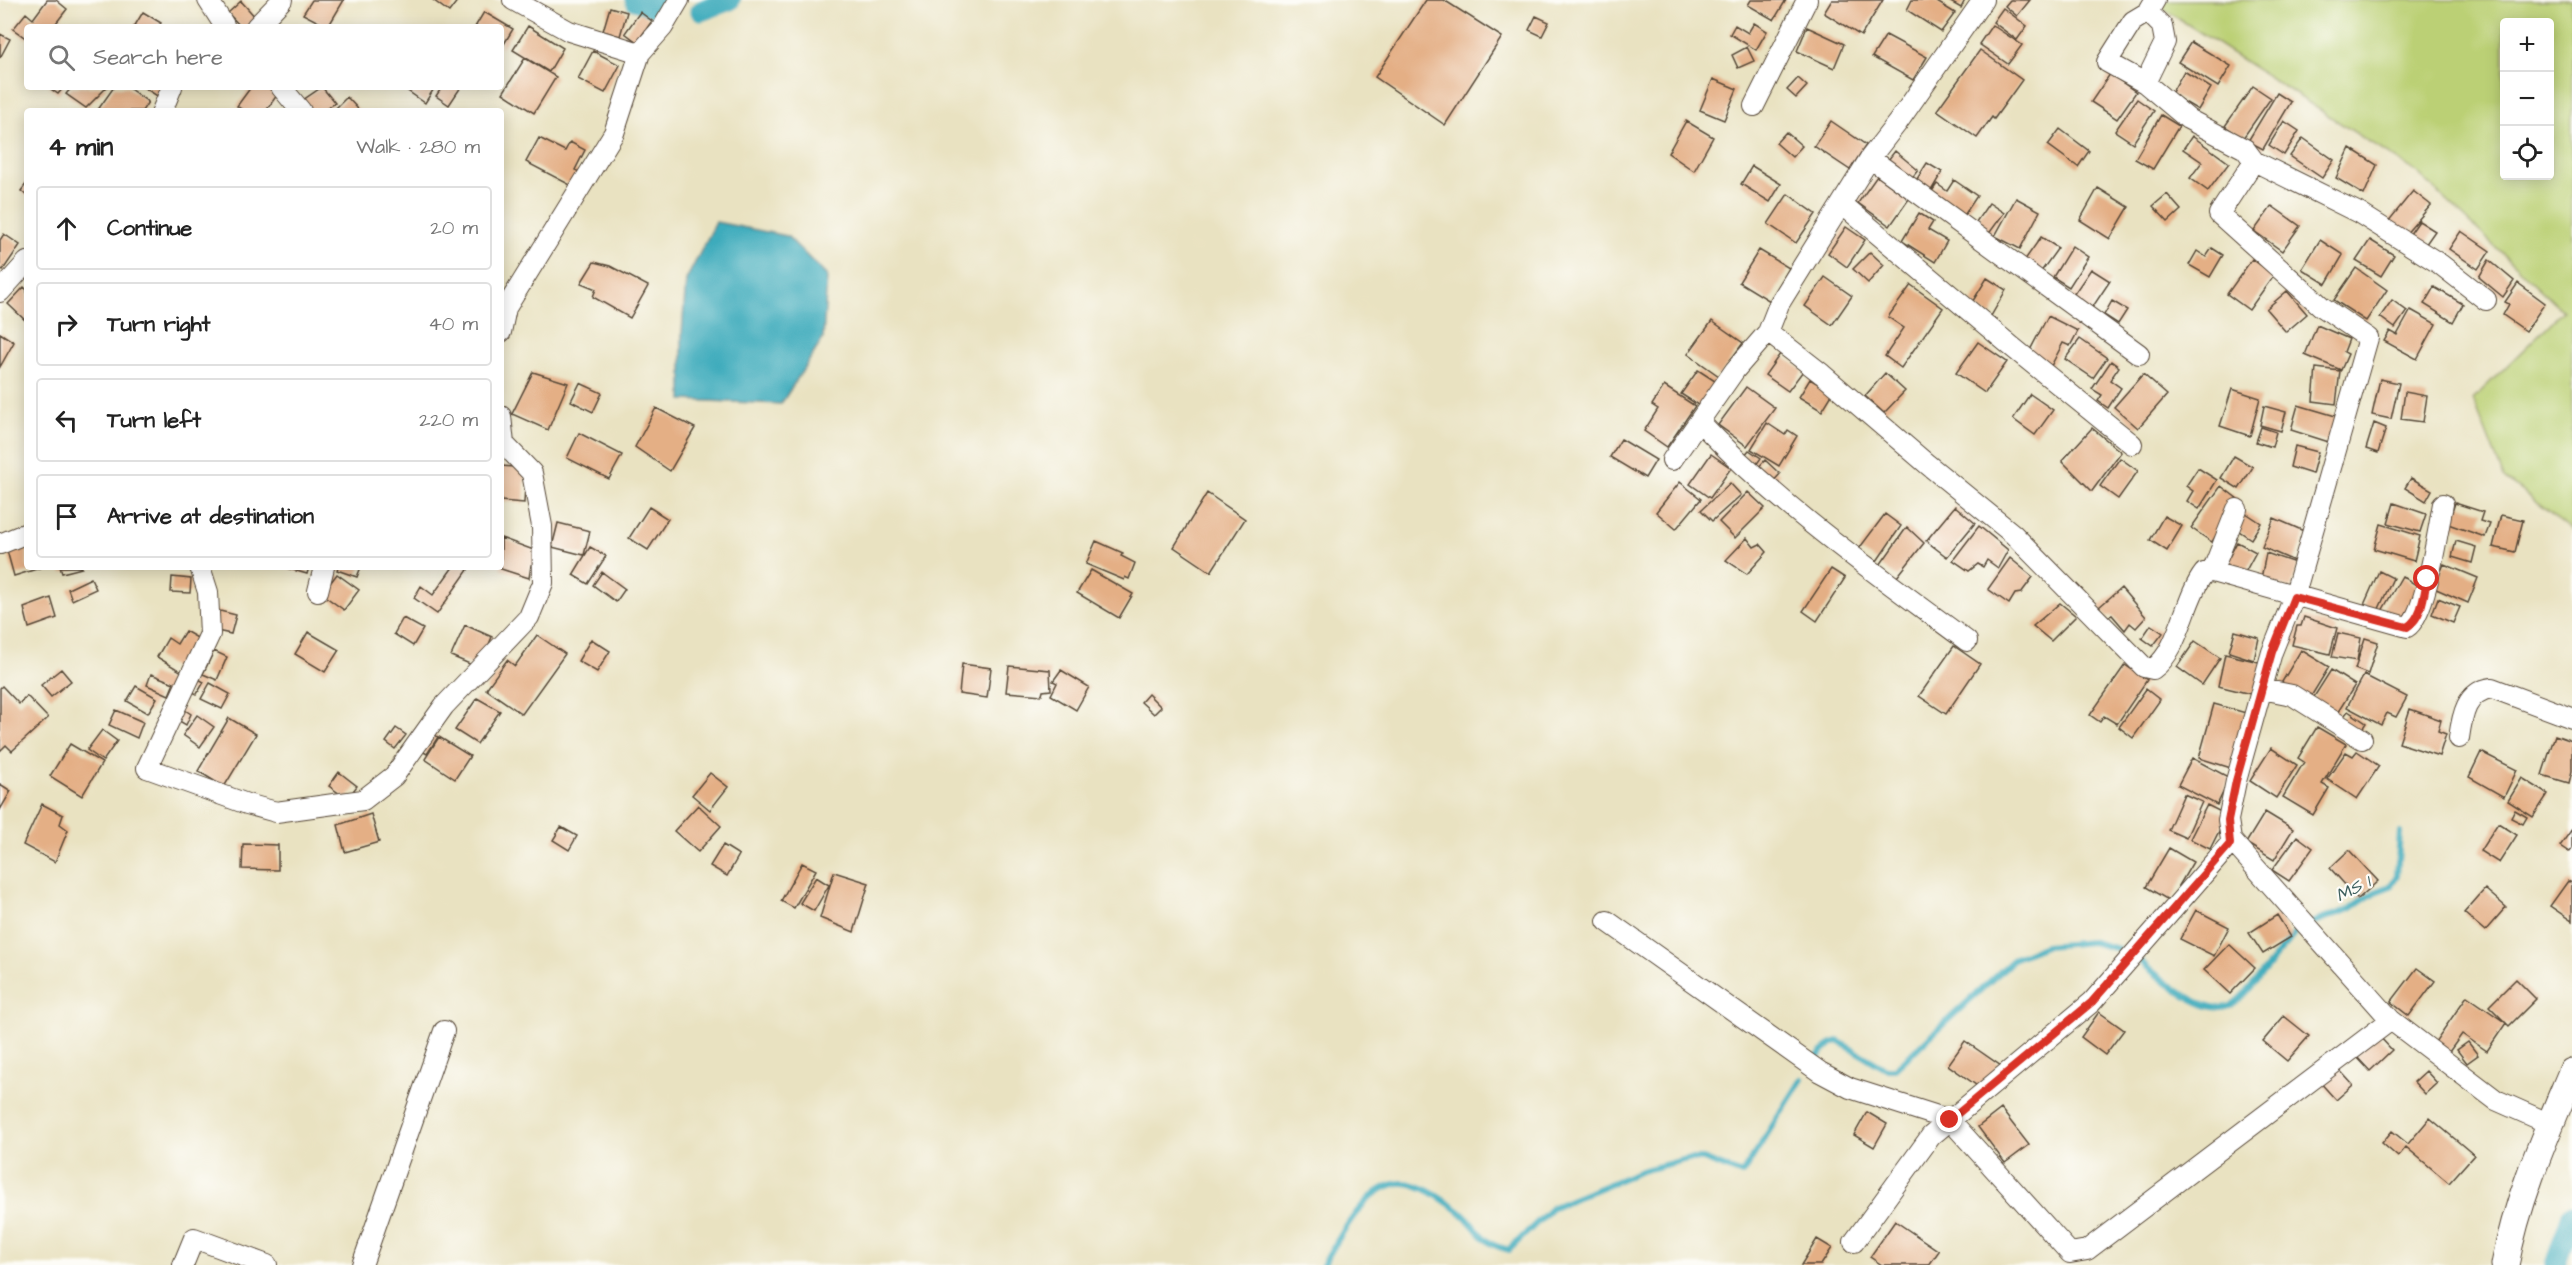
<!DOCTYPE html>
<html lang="en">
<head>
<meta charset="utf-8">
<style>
  :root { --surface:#fff; --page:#f2f2f2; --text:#222; --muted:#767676; --line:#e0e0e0 }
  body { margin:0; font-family:"Architects Daughter",sans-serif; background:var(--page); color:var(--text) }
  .controls { position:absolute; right:18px; top:18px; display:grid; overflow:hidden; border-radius:6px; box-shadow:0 3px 15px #0003 }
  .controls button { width:54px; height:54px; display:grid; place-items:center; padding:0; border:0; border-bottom:2px solid var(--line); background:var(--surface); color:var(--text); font:30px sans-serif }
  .stop { position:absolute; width:18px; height:18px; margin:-14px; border:4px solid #d93025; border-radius:50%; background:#fff }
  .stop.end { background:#d93025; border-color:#fff; box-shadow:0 2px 6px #0008 }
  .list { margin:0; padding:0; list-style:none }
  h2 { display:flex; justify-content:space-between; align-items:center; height:78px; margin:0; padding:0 24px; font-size:26px }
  h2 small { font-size:20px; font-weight:400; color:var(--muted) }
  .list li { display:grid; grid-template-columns:39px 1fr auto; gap:18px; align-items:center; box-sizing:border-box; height:84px; margin:0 12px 12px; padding:0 12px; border:2px solid var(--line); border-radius:6px }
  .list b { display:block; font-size:22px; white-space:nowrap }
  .list em { font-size:20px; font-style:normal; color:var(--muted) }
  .icon { flex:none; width:33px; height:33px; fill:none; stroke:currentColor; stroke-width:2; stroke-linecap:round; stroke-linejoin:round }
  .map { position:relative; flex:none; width:2572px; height:1265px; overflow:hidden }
  .search { position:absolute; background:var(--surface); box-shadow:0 3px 15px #0003; left:24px; top:24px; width:480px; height:66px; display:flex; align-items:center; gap:15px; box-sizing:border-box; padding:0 21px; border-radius:6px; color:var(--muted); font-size:22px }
  .panel { position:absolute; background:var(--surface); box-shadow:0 3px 15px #0003; left:24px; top:108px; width:480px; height:462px; border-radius:6px }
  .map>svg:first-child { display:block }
</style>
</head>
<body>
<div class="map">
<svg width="2572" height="1265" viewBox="0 0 2572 1265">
  <rect width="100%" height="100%" fill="#fdfcf7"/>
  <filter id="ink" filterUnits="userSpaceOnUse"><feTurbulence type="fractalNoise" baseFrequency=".0167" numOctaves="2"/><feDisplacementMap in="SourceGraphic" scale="12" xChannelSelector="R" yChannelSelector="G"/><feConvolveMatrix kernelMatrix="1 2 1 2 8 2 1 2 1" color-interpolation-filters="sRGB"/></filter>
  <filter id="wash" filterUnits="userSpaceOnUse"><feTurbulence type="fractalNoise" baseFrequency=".008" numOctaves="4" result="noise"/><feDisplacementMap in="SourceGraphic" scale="24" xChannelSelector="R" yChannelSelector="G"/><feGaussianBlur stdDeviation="1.35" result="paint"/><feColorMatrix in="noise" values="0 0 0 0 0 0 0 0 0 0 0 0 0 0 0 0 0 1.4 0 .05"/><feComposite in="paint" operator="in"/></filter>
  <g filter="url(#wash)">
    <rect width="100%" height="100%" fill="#e9e2c1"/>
    <path fill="#bbd074" stroke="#7b7d49" stroke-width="1.5" fill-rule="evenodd" d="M 2155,0 L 2572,0 L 2572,530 L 2504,478 L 2473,399 L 2563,311 L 2419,174 L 2153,2 ZM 2504,22 L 2550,22 L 2550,176 L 2504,176 Z"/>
    <path fill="#3eabbc" stroke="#3c6a6d" stroke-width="1.5" d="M 716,222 L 787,236 L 827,276 L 823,339 L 781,404 L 682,400 L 682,333 L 686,280 Z"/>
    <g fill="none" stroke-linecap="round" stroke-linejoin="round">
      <path stroke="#3eabbc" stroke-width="6" d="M 2309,924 L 2350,909 L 2375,892 L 2391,886 L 2397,876 L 2400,832
        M 2141,962 C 2159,977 2205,1017 2230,1006 C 2245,999 2270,961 2283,948 C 2290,941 2294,932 2302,927
        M 1814,1060 L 1832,1043 L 1838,1041 L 1886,1069 L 1895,1069 L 2015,958 L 2045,946 L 2092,942 L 2118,949
        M 1323,1265 C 1339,1239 1365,1185 1401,1183 C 1420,1182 1444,1200 1459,1211 C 1471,1220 1479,1236 1492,1244 C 1497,1247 1504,1248 1509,1250 L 1553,1207 L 1641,1171 L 1687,1159 L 1703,1159 L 1742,1174 L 1802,1079"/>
      <path stroke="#3eabbc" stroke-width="21" d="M 635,0 L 660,9
        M 701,11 L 730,0
        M 2555,1265 L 2572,1215"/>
    </g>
    <g id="blocks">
      <path fill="#e4af85" d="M 47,0 L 56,0 L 67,9 L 53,27 L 27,27 L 27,39 L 13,29 L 26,13 L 33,19 Z
        M 312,0 L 344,0 L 328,27 L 303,14 Z
        M 433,0 L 458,0 L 449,12 Z
        M 1426,0 L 1444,0 L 1502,37 L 1445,125 L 1375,77 Z
        M 1751,0 L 1786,0 L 1774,20 L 1748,5 Z
        M 1832,0 L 1883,0 L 1861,36 L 1824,13 Z
        M 1912,0 L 1934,0 L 1955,13 L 1941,32 L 1907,10 Z
        M 1947,0 L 1965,0 L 1961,8 Z
        M 2010,0 L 2030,0 L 2017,16 L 2005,6 Z
        M 241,1 L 256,18 L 246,27 L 241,27 L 228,13 Z
        M 610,7 L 627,12 L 620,36 L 603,31 Z
        M 2003,8 L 2027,26 L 2017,40 L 1993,22 Z
        M 143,12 L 161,23 L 158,27 L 134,27 Z
        M 484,12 L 513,29 L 501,49 L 501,27 L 475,27 Z
        M 640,12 L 652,21 L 637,42 L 625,33 Z
        M 1536,16 L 1549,22 L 1542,36 L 1529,30 Z
        M 1754,23 L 1767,31 L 1756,50 L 1730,34 L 1735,25 L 1748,33 Z
        M 1992,25 L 2022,45 L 2008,64 L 1979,44 Z
        M 528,26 L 563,48 L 549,72 L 513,50 Z
        M 1807,27 L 1844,44 L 1834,68 L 1797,51 Z
        M 0,34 L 10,39 L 0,58 Z
        M 1886,35 L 1927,57 L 1913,80 L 1872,57 Z
        M 2191,42 L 2231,66 L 2218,87 L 2178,62 Z
        M 1747,47 L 1754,61 L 1738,68 L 1732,55 Z
        M 1980,50 L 2022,80 L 1994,119 L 1992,117 L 1977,138 L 1937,110 Z
        M 593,51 L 620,65 L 605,93 L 578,79 Z
        M 525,58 L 556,77 L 534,113 L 503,93 Z
        M 2184,71 L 2211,88 L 2198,110 L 2171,94 Z
        M 2110,74 L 2136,92 L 2117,119 L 2091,102 Z
        M 1798,78 L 1807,86 L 1796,98 L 1787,90 Z
        M 1713,79 L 1737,89 L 1724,120 L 1700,110 Z
        M 2253,86 L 2271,98 L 2243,138 L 2225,126 Z
        M 48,87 L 64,87 L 58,94 Z
        M 72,87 L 107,87 L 86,108 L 66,94 Z
        M 114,87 L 127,87 L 148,102 L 142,111 L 97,111 Z
        M 143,87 L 170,87 L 162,99 Z
        M 251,87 L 267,87 L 277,95 L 266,111 L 244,111 L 237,106 Z
        M 322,87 L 335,103 L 323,111 L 310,111 L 303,100 Z
        M 402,87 L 435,87 L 425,103 Z
        M 442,87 L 461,87 L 449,105 L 436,96 Z
        M 2277,93 L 2291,102 L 2263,149 L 2248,141 Z
        M 347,97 L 358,109 L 356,111 L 337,111 L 335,109 Z
        M 2137,99 L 2154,111 L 2133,143 L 2115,131 Z
        M 2161,115 L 2179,126 L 2153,169 L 2135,159 Z
        M 1686,121 L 1713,137 L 1694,171 L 1668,153 Z
        M 1831,121 L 1866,145 L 1850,170 L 1814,146 Z
        M 2284,121 L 2299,131 L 2284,155 L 2269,145 Z
        M 2060,129 L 2089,151 L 2078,167 L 2048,145 Z
        M 1786,132 L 1802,146 L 1792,157 L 1776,143 Z
        M 2192,136 L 2229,163 L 2208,191 L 2190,178 L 2202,162 L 2183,149 Z
        M 539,138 L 565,151 L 570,142 L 585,150 L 575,170 L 584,174 L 576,188 L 526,162 Z
        M 2303,138 L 2334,160 L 2322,178 L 2290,156 Z
        M 2350,148 L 2377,165 L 2364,195 L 2336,178 Z
        M 1895,151 L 1918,170 L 1908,183 L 1885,164 Z
        M 1927,163 L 1942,172 L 1928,196 L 1912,187 Z
        M 1752,166 L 1781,184 L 1770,202 L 1741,184 Z
        M 1877,176 L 1909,199 L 1890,226 L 1858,203 Z
        M 1954,180 L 1977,196 L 1961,220 L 1928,197 L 1937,184 L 1947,191 Z
        M 27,183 L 27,196 L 21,191 Z
        M 2098,188 L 2129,207 L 2110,239 L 2080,220 Z
        M 2413,191 L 2431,205 L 2404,236 L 2387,223 Z
        M 1788,194 L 1816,214 L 1796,243 L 1768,224 Z
        M 2167,194 L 2181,210 L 2168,222 L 2153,206 Z
        M 2016,198 L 2040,211 L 2020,249 L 1995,236 Z
        M 1989,203 L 2004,213 L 1985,239 L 1971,229 Z
        M 2272,206 L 2300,226 L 2282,251 L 2254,231 Z
        M 1919,213 L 1933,222 L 1928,230 L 1947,241 L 1935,262 L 1902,241 Z
        M 2419,221 L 2435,231 L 2421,251 L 2405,241 Z
        M 1846,227 L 1865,240 L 1847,267 L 1828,253 Z
        M 2461,231 L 2490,251 L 2478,269 L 2449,249 Z
        M 4,234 L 20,245 L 3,270 L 0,268 L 0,240 Z
        M 2041,237 L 2058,248 L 2038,276 L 2022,264 Z
        M 2320,240 L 2343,255 L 2326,284 L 2302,269 Z
        M 2370,240 L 2394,255 L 2381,276 L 2356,261 Z
        M 2072,246 L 2088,257 L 2069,287 L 2053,277 Z
        M 2212,248 L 2223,255 L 2210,277 L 2189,265 L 2197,251 L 2206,257 Z
        M 1759,250 L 1789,268 L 1770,301 L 1739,282 Z
        M 1870,252 L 1884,265 L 1868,283 L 1853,269 Z
        M 2252,259 L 2274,275 L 2249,310 L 2227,294 Z
        M 2489,260 L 2514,281 L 2503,297 L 2479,277 Z
        M 594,262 L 610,266 L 648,286 L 630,318 L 593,297 L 596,289 L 581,283 Z
        M 2356,268 L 2387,290 L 2366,321 L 2334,300 Z
        M 2091,269 L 2110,281 L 2088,314 L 2069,301 Z
        M 1825,277 L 1852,296 L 1832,325 L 1805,306 Z
        M 1987,278 L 2006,290 L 1991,316 L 1971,304 Z
        M 2518,283 L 2545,303 L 2526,331 L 2503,315 L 2509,304 L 2505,302 Z
        M 1911,285 L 1943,308 L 1901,368 L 1885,356 L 1904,328 L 1888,317 Z
        M 24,287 L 27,290 L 27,322 L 8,304 Z
        M 2434,287 L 2463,304 L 2453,322 L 2424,304 Z
        M 2287,291 L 2307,314 L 2286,332 L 2266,309 Z
        M 2392,300 L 2407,311 L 2395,328 L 2380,317 Z
        M 2112,301 L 2127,310 L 2118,324 L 2104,315 Z
        M 2411,310 L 2436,324 L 2417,359 L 2384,341 L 2390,331 L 2397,335 Z
        M 2048,316 L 2078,331 L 2070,346 L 2063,343 L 2051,366 L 2028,354 Z
        M 1712,321 L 1743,343 L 1719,376 L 1688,354 Z
        M 2317,325 L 2349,339 L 2344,352 L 2348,354 L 2341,370 L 2305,355 Z
        M 0,333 L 14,342 L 0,367 Z
        M 2080,339 L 2107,358 L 2093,378 L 2065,359 Z
        M 1978,342 L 2007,362 L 1985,393 L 1956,373 Z
        M 1780,354 L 1803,371 L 1788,391 L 1765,375 Z
        M 2111,361 L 2119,367 L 2110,380 L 2121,388 L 2108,408 L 2098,401 L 2102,395 L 2092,389 Z
        M 2316,368 L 2340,371 L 2336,404 L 2313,401 Z
        M 1698,370 L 1718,383 L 1701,407 L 1681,394 Z
        M 533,372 L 568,383 L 548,430 L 512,414 Z
        M 1885,373 L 1905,391 L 1884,413 L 1865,396 Z
        M 2143,374 L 2167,395 L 2138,428 L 2114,407 Z
        M 1810,379 L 1833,393 L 1822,411 L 1799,397 Z
        M 2380,379 L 2399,383 L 2391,419 L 2372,415 Z
        M 580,383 L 602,393 L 593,412 L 571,401 Z
        M 1664,386 L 1695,406 L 1667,447 L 1644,431 L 1658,409 L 1652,405 Z
        M 1746,387 L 1775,408 L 1747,446 L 1718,425 Z
        M 2232,389 L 2260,398 L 2250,436 L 2220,426 Z
        M 2405,392 L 2427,396 L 2423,422 L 2401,419 Z
        M 2030,394 L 2053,410 L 2035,435 L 2013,419 Z
        M 2298,405 L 2339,417 L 2332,443 L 2291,430 Z
        M 2264,406 L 2286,412 L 2281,431 L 2260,425 Z
        M 656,408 L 695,428 L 670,471 L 635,447 Z
        M 1767,423 L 1785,435 L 1788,430 L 1797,436 L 1779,466 L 1751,449 Z
        M 2374,423 L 2386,428 L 2378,453 L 2366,449 Z
        M 2261,427 L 2276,432 L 2272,447 L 2256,442 Z
        M 2092,428 L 2121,452 L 2092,491 L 2062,461 Z
        M 579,433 L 622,455 L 609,479 L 567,458 Z
        M 1621,439 L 1656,460 L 1645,478 L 1610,457 Z
        M 2295,446 L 2318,452 L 2312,474 L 2290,467 Z
        M 1749,450 L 1761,458 L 1756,465 L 1744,456 Z
        M 1711,454 L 1731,468 L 1710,498 L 1690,484 Z
        M 2234,456 L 2253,467 L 2239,489 L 2221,478 Z
        M 2120,458 L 2138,471 L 2118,499 L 2100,486 Z
        M 1765,460 L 1780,474 L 1771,484 L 1756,470 Z
        M 501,466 L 526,468 L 524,503 L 501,501 Z
        M 2198,468 L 2217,480 L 2199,509 L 2187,501 L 2193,491 L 2186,486 Z
        M 2411,478 L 2432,490 L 2426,501 L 2405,488 Z
        M 1680,482 L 1701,499 L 1676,529 L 1656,512 Z
        M 1730,483 L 1741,495 L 1712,521 L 1701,510 Z
        M 2221,486 L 2238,499 L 2212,542 L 2191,528 Z
        M 1748,492 L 1765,508 L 1735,538 L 1719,522 Z
        M 1207,493 L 1245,519 L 1211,572 L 1174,547 Z
        M 2394,503 L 2426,514 L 2420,532 L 2388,523 Z
        M 2455,503 L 2483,512 L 2480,521 L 2490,524 L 2485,537 L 2448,524 Z
        M 1955,506 L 1975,523 L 1947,557 L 1926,541 Z
        M 649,507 L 668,519 L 648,550 L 629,538 Z
        M 2243,511 L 2261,523 L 2251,539 L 2233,527 Z
        M 1885,514 L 1901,526 L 1877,561 L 1858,550 Z
        M 2501,515 L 2523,520 L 2515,552 L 2493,547 Z
        M 2164,516 L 2182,526 L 2167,551 L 2150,540 Z
        M 2274,518 L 2306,532 L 2294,561 L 2262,547 Z
        M 558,523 L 590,531 L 584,555 L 552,547 Z
        M 2381,524 L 2420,536 L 2414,561 L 2374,549 Z
        M 1979,526 L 2008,550 L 1998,568 L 1987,560 L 1983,567 L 1978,564 L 1969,571 L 1953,560 Z
        M 1907,527 L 1924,543 L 1897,577 L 1880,565 Z
        M 501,538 L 539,552 L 536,567 L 531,565 L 529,578 L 501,569 Z
        M 1747,538 L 1754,547 L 1760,544 L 1767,552 L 1747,574 L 1726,560 Z
        M 1096,541 L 1123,553 L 1121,556 L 1135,563 L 1129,579 L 1125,577 L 1124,580 L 1086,564 Z
        M 2456,541 L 2476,547 L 2472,563 L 2452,557 Z
        M 27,542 L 27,567 L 40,568 L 14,576 L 6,547 Z
        M 2237,542 L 2256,552 L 2243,576 L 2224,567 Z
        M 590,547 L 606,556 L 588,584 L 573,575 Z
        M 2266,553 L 2298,564 L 2291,589 L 2261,579 Z
        M 2010,558 L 2033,577 L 2021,593 L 2015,594 L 2009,604 L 1988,589 Z
        M 2444,564 L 2478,578 L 2468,603 L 2434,588 Z
        M 60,567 L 82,567 L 82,568 L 62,573 Z
        M 283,567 L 309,567 L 307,574 Z
        M 338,567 L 361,567 L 357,577 L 337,570 Z
        M 453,567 L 464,567 L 468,570 L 437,614 L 414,598 L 421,586 L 433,595 Z
        M 1831,569 L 1845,578 L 1817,621 L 1803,611 Z
        M 1091,570 L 1133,594 L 1119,618 L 1077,593 Z
        M 2379,571 L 2393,578 L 2377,613 L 2363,607 Z
        M 602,572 L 625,589 L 616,602 L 593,585 Z
        M 337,574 L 359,590 L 344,610 L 322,594 Z
        M 2402,576 L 2421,588 L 2401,622 L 2382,611 Z
        M 172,577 L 191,579 L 190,593 L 171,592 Z
        M 91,578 L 96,589 L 72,600 L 68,589 Z
        M 2121,588 L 2146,617 L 2136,628 L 2130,623 L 2125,630 L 2112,615 L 2107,617 L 2099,607 Z
        M 51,598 L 57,618 L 29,628 L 24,608 Z
        M 2438,598 L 2460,607 L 2453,623 L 2432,614 Z
        M 2060,603 L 2076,616 L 2051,641 L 2033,626 Z
        M 216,610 L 236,615 L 231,634 L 212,630 Z
        M 2304,617 L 2337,628 L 2330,654 L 2292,645 L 2297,626 L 2301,626 Z
        M 403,618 L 423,629 L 413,646 L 394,634 Z
        M 465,625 L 492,637 L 479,668 L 451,656 Z
        M 2151,625 L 2163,633 L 2153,646 L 2142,638 Z
        M 185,631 L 201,640 L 182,672 L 157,657 L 168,638 L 177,644 Z
        M 2235,631 L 2259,638 L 2254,660 L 2229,652 Z
        M 308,632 L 339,650 L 325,672 L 295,654 Z
        M 2338,633 L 2361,638 L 2357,661 L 2332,657 Z
        M 537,635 L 565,654 L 522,714 L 486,689 L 507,660 L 515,666 Z
        M 2365,638 L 2378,642 L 2368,674 L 2355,669 Z
        M 591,639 L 610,651 L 597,672 L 578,661 Z
        M 2195,641 L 2220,658 L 2202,685 L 2177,667 Z
        M 1954,646 L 1980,664 L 1946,714 L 1919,696 Z
        M 2301,650 L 2329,667 L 2307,703 L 2279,687 Z
        M 214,651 L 227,657 L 217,680 L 203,674 Z
        M 2225,654 L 2263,663 L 2255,695 L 2218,686 Z
        M 962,664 L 991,668 L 987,698 L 959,694 Z
        M 2125,665 L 2147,680 L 2117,724 L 2104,716 L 2100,722 L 2090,715 Z
        M 1009,666 L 1050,670 L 1051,690 L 1043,691 L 1042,695 L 1006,692 Z
        M 61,669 L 71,681 L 51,697 L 41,685 Z
        M 1061,670 L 1089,687 L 1076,710 L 1051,695 L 1057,683 L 1053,681 Z
        M 2331,670 L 2355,685 L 2336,715 L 2312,700 Z
        M 151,674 L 174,683 L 169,695 L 147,685 Z
        M 2364,675 L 2407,697 L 2396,717 L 2387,713 L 2381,725 L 2347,707 Z
        M 195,677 L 204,682 L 197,694 L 188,690 Z
        M 210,683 L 230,694 L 222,709 L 201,699 Z
        M 2,686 L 19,704 L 27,696 L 48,718 L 12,751 L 6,745 L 0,751 L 0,688 Z
        M 136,686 L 157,698 L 148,713 L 127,701 Z
        M 2146,689 L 2160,700 L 2133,738 L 2119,727 Z
        M 1148,694 L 1161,707 L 1154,714 L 1141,702 Z
        M 477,698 L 500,711 L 477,744 L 455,730 Z
        M 2214,704 L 2246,713 L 2231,768 L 2199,758 Z
        M 182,708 L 191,714 L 186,725 L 176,719 Z
        M 2410,709 L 2441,720 L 2438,731 L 2446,734 L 2439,756 L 2399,743 Z
        M 116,710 L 143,722 L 137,738 L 109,725 Z
        M 2348,711 L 2366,723 L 2360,732 L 2341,720 Z
        M 197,715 L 214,727 L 200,747 L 183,735 Z
        M 229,718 L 256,734 L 224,787 L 198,771 Z
        M 2317,727 L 2346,744 L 2322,784 L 2329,788 L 2313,815 L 2283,797 L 2304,762 L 2298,758 Z
        M 396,728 L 406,735 L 395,749 L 386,742 Z
        M 102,730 L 117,741 L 103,761 L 87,750 Z
        M 433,734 L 438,737 L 427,754 L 422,751 Z
        M 2555,735 L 2572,741 L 2572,771 L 2569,783 L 2542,775 Z
        M 439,737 L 470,756 L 455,779 L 425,759 Z
        M 70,744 L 102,763 L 82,796 L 50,776 Z
        M 2271,748 L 2297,765 L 2276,798 L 2250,781 Z
        M 2357,751 L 2379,766 L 2357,799 L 2327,779 L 2346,752 L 2353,756 Z
        M 2481,752 L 2517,770 L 2504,797 L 2469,777 Z
        M 2192,758 L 2230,778 L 2217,805 L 2178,785 Z
        M 339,772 L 357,786 L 347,799 L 329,786 Z
        M 710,773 L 728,787 L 710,810 L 692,795 Z
        M 2522,778 L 2548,794 L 2533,817 L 2508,801 Z
        M 0,784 L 11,791 L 0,810 Z
        M 2184,794 L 2202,802 L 2186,838 L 2168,830 Z
        M 42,804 L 63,815 L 60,824 L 68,830 L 55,862 L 23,845 Z
        M 698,805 L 721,826 L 698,852 L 674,831 Z
        M 2207,805 L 2227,815 L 2210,849 L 2190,839 Z
        M 2515,810 L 2527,817 L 2523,824 L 2511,818 Z
        M 2265,812 L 2293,829 L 2274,860 L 2246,843 Z
        M 371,814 L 379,842 L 345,852 L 338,825 Z
        M 2498,823 L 2517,835 L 2499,863 L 2480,851 Z
        M 561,827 L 577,836 L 569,850 L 553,840 Z
        M 2572,829 L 2572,848 L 2569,852 L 2560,846 Z
        M 2297,836 L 2313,848 L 2289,881 L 2272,870 Z
        M 243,844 L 278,845 L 278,870 L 242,869 Z
        M 723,845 L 739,855 L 727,876 L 710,866 Z
        M 2169,848 L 2193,862 L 2170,901 L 2146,887 Z
        M 2349,850 L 2378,881 L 2358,899 L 2330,868 Z
        M 802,863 L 816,870 L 794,908 L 781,901 Z
        M 834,872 L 869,883 L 854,932 L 820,918 Z
        M 816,877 L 829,885 L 814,911 L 800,903 Z
        M 2568,881 L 2572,883 L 2572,921 L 2550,906 Z
        M 2485,889 L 2506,907 L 2485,931 L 2464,913 Z
        M 2196,910 L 2229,927 L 2214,956 L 2180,939 Z
        M 2277,915 L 2291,937 L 2263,954 L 2249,933 Z
        M 2229,944 L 2255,968 L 2230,994 L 2204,970 Z
        M 2417,968 L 2435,981 L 2409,1016 L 2391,1002 Z
        M 2516,979 L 2536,999 L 2509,1026 L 2489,1006 Z
        M 2467,996 L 2506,1023 L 2487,1051 L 2462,1034 L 2449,1052 L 2435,1042 Z
        M 2099,1012 L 2124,1030 L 2105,1055 L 2081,1037 Z
        M 2284,1016 L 2309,1036 L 2287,1061 L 2263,1041 Z
        M 2378,1035 L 2392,1050 L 2370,1071 L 2356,1056 Z
        M 1965,1041 L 2001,1066 L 1983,1090 L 1948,1065 Z
        M 2468,1042 L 2478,1055 L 2467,1063 L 2457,1050 Z
        M 2335,1065 L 2353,1085 L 2336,1100 L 2318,1080 Z
        M 2426,1071 L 2437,1083 L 2425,1094 L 2414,1082 Z
        M 2001,1109 L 2029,1145 L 2005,1163 L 1978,1127 Z
        M 1867,1112 L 1887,1124 L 1874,1147 L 1854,1135 Z
        M 2430,1118 L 2474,1155 L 2449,1183 L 2406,1147 L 2398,1157 L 2382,1143 L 2392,1131 L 2408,1144 Z
        M 1895,1221 L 1939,1251 L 1929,1265 L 1882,1265 L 1870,1257 Z
        M 1817,1239 L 1832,1248 L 1821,1265 L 1801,1265 Z"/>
    </g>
  </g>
  <g filter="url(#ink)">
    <use href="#blocks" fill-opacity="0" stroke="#554636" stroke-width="1.5"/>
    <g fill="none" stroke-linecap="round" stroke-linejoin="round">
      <g stroke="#554636" stroke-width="22">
        <path id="street" d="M 208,0 L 224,25
          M 513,0 L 569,31 L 640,53
          M 2155,0 L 2148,12 L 2133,21 L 2107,62 L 2145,83 L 2188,119 L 2245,149 L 2254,161 L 2359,213 L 2440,264 L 2486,300
          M 256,27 L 282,0
          M 2145,83 L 2165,42 L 2162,26 L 2148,12
          M 281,87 L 301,111
          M 1754,106 L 1807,0
          M 162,111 L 172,87
          M 1870,158 L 2139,354
          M 2254,161 L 2219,214 L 2321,306 L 2368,338 L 2294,597 L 2272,652 L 2236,781 L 2228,820 L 2231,840 L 2391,1020 L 2496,1100 L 2550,1124
          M 1842,204 L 2011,346 L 2132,444
          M 0,292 L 27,262
          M 501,305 L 506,308 L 501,332
          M 506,308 L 614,133 L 640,53 L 663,27 L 679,0
          M 1768,332 L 1822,374 L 1927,464 L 2013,534 L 2144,667 L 2153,669 C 2180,650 2184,599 2204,573 L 2212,572 L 2407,627 C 2426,616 2438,529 2443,504
          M 1699,421 C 1779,506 1874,572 1967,641
          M 1672,460 L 1735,370 L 1768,332 L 1779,304 L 1870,158 L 1898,122 L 1983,0
          M 0,544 L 27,533
          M 200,567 L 208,592 L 210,634 L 147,768 L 247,804 L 276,812 L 363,800 L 394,776 L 444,706 L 529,617 L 543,583 L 542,526 L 532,473 L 504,444 L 501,416
          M 2212,572 L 2237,509
          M 318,591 L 324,567
          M 2262,689 L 2292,695 L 2362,739
          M 2459,738 C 2462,716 2466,691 2492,688 L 2572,718
          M 1607,921 L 1820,1072 L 1850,1088 L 1950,1120 L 2070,1253 L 2087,1250 L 2391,1020
          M 1854,1242 L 1931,1136 L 2092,1002 L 2230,844 L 2231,840
          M 183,1265 L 194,1238 L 267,1265
          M 362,1265 L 444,1031"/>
      </g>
      <g stroke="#554636" stroke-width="29">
        <path id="secondary" d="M 2505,1265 C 2517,1199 2546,1134 2572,1072"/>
      </g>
      <use href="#street" stroke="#fff" stroke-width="20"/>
      <use href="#secondary" stroke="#fff" stroke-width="27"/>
    </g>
  </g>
  <g fill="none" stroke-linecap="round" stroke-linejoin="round" filter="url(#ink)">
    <path stroke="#d93025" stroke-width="8" d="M 1950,1120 L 2092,1002 L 2230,844 L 2228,820 L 2236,781 L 2272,652 L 2294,597 L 2407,627 C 2422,618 2424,596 2427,579"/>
  </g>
  <g text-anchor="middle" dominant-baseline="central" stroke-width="4.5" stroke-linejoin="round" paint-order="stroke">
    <g font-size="18" font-style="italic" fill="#3c5e5d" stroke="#fdfcf7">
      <text transform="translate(2353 889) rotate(-27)">MS 1</text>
    </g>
  </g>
</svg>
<div class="controls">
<button>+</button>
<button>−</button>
<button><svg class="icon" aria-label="locate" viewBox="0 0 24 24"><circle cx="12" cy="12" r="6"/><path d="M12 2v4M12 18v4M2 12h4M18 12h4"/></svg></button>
</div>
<div class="stop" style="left:2427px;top:579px"></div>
<div class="stop end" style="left:1950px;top:1120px"></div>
<div class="search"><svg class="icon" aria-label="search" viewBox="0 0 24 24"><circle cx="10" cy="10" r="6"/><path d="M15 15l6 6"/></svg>Search here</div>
<section class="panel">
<h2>4 min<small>Walk · 280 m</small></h2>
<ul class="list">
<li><svg class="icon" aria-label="ahead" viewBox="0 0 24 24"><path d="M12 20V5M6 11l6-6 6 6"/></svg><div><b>Continue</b></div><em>20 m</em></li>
<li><svg class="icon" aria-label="right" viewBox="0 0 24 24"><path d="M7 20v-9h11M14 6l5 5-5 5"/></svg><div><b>Turn right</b></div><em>40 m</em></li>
<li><svg class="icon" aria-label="left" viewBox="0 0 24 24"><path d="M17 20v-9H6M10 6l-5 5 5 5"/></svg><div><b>Turn left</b></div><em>220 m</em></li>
<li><svg class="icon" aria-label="arrive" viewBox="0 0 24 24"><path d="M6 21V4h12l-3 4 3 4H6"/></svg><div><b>Arrive at destination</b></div></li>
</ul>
</section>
</div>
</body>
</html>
